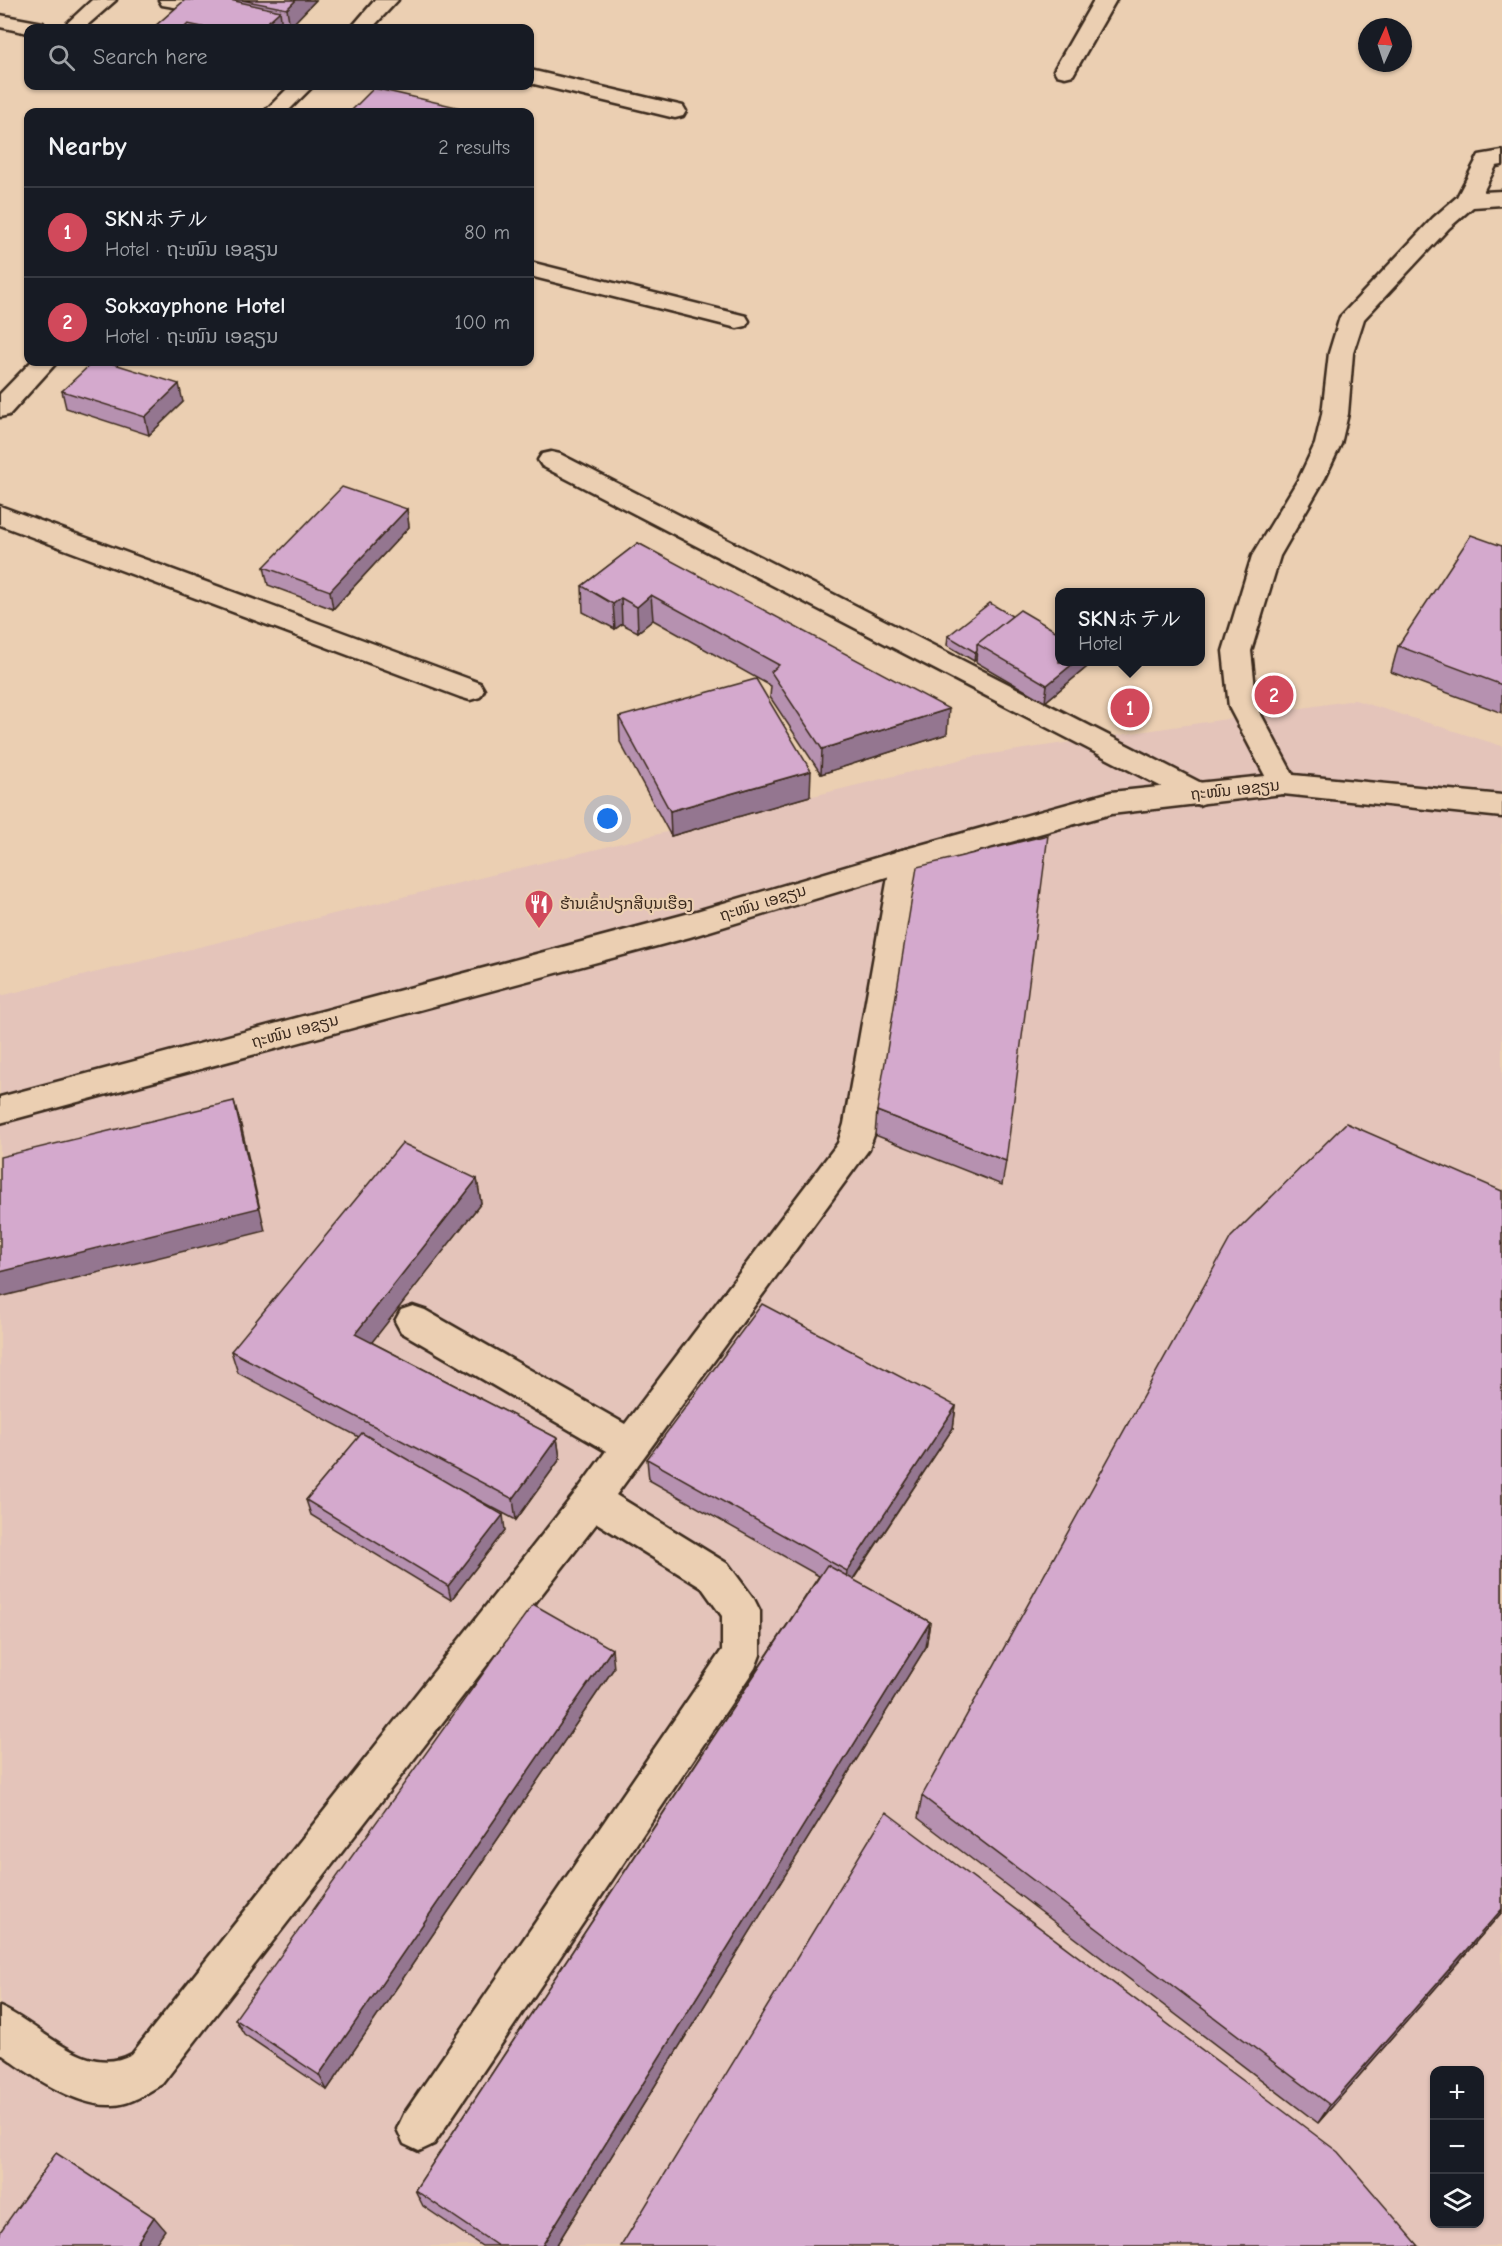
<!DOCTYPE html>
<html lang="en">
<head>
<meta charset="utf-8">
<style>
  :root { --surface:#171b24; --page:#20242c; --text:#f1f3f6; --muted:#9ea1a6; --line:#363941; --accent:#d1495b }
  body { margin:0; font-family:"Comic Neue","Klee One","Noto Sans Lao",sans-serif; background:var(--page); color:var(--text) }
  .controls { position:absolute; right:18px; bottom:18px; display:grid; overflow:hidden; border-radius:12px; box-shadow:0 2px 4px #0004 }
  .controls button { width:54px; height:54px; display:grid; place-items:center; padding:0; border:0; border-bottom:2px solid var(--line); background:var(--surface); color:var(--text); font:30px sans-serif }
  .compass { position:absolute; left:1358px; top:18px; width:54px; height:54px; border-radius:50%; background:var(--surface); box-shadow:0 2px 4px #0004; rotate:3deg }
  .you { position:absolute; left:608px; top:819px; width:21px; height:21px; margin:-15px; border:4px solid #fff; border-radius:50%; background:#1a73e8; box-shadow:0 0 0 9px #1a73e833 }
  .badge { display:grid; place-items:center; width:39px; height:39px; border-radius:50%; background:var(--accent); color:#fff; font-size:20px; font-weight:700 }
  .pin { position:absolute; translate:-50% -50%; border:3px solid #fff; box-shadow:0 2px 6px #0006 }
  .popup { position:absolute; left:1055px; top:588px; width:150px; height:78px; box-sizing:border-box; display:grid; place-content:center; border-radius:12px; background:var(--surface); filter:drop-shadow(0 2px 4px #0005); font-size:20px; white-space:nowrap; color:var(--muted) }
  .popup b { font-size:22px; color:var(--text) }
  .popup::after { content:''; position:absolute; left:50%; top:100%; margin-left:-12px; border:12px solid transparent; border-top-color:var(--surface) }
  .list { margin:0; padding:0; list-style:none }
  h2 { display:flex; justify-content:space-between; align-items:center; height:78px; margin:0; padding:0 24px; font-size:26px }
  h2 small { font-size:20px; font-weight:400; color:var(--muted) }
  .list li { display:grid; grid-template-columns:39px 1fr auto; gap:18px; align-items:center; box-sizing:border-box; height:90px; padding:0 24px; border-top:2px solid var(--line) }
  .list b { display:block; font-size:22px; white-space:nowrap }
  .list p { margin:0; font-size:20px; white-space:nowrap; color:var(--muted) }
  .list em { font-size:20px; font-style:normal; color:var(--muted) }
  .icon { flex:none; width:33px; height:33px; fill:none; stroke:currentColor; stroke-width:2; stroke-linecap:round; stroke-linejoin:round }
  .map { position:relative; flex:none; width:1502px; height:2246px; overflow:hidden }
  .search { position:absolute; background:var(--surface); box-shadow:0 2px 4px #0004; left:24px; top:24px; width:510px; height:66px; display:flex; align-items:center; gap:15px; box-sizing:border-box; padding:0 21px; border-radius:12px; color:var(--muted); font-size:22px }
  .panel { position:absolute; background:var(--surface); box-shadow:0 2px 4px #0004; left:24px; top:108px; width:510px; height:258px; border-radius:12px }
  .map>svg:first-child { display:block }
</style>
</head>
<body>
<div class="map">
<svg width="1502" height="2246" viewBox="0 0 1502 2246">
  <rect width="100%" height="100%" fill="#ebcfb2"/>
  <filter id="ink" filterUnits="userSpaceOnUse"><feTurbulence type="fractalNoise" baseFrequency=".0167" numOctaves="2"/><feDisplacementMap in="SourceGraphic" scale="12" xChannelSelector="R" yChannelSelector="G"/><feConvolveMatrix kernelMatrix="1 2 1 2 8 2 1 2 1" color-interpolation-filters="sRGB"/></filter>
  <g filter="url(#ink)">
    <path fill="#e4c4ba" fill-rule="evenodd" d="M 1355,700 L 1502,746 L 1502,2246 L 0,2246 L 0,996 L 971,757 ZM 1434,2070 L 1480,2070 L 1480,2224 L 1434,2224 Z"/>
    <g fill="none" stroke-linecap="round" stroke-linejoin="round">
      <g stroke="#3b2a1e" stroke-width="5">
        <path id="minor" d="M 92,0 L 116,0 L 84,28 L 62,28 Z
          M 159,0 L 203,0 L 208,5 L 205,10 L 197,11 L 162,5 Z
          M 375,0 L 398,0 L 372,28 L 351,28 Z
          M 1094,0 L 1116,0 L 1073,75 L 1065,77 L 1057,75 L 1054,70 Z
          M 0,15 L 43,23 L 46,28 L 28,28 L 28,33 L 0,27 Z
          M 530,70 L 683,106 L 686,111 L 683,116 L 675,118 L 530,83 Z
          M 290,86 L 313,86 L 287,112 L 264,112 Z
          M 1502,151 L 1502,165 L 1496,166 L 1483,192 L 1502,191 L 1502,205 L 1473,207 L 1449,228 L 1364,319 L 1353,353 L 1348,414 L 1341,444 L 1325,478 L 1280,556 L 1251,651 L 1257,707 L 1298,784 L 1293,791 L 1283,794 L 1273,791 L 1229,707 L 1223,651 L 1252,556 L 1299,478 L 1315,444 L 1322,414 L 1329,353 L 1340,317 L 1433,218 L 1457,197 L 1479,155 Z
          M 530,262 L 746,316 L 749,321 L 746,326 L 737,328 L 530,276 Z
          M 31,362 L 57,362 L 9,415 L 0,417 L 0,394 Z
          M 551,452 L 560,454 L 1209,787 L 1214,794 L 1209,801 L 1199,805 L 1189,801 L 542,466 L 538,460 L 542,454 Z
          M 0,506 L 480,683 L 484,690 L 480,697 L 470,700 L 460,697 L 0,525 Z
          M 906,849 L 917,852 L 921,860 L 878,1124 L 869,1149 L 616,1495 L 728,1564 L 754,1599 L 760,1611 L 760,1655 L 755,1668 L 434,2144 L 419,2151 L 404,2144 L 397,2129 L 404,2114 L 722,1650 L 722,1616 L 702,1588 L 597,1523 L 162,2084 C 146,2093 131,2105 112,2105 C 75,2107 29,2074 0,2053 L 0,2007 C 41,2024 85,2080 132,2054 L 579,1488 L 606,1451 L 401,1332 L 395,1321 L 401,1310 L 413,1306 L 425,1310 L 625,1424 L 838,1143 L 844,1124 L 891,860 L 895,852 Z"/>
      </g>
      <g stroke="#3b2a1e" stroke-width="5">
        <path id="major" d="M 1283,774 L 1502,795 L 1502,817 L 1283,794 L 1111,814 L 906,871 L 690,937 L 0,1123 L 0,1097 L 690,913 L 906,849 L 1111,792 Z"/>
      </g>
      <use href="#minor" fill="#ebcfb2" fill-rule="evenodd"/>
      <use href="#major" fill="#ebcfb2" fill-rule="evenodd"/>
    </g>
    <path fill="#b691b0" stroke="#3b2a1e" stroke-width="1.5" d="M 185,0 L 316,0 L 290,27 L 282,25 L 282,28 L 153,28 Z
      M 62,391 L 183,402 L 149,435 L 66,408 Z
      M 407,509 L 409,527 L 333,609 L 268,585 L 264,567 Z
      M 638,543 L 947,734 L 821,774 L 770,697 L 771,686 L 653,620 L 638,632 L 622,624 L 615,629 L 583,612 L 582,586 Z
      M 1502,546 L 1502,713 L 1391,672 L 1398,646 Z
      M 948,636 L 1087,667 L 1045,702 L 976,662 L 976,659 L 974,661 L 947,645 Z
      M 619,717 L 810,796 L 671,836 L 620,742 Z
      M 877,1111 L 1006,1161 L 1002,1185 L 875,1135 Z
      M 477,1179 L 481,1203 L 371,1342 L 557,1438 L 560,1459 L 516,1520 L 452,1486 L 505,1530 L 451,1600 L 311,1515 L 306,1500 L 359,1437 L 238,1373 L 231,1351 Z
      M 1502,1191 L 1502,1912 L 1318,2123 L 918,1818 L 922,1796 Z
      M 956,1406 L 953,1428 L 853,1580 L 930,1622 L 926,1647 L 556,2246 L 482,2246 L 423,2206 L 415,2190 L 819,1576 L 649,1480 L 647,1459 Z
      M 614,1668 L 327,2090 L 244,2034 L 235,2019 Z"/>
    <path fill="#947690" stroke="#3b2a1e" stroke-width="1.5" d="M 296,0 L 316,0 L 290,27 L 287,9 Z
      M 280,11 L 282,28 L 261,28 Z
      M 179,384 L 183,402 L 149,435 L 145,417 Z
      M 407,509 L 409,527 L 333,609 L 330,591 Z
      M 651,595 L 653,620 L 638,632 L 637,607 Z
      M 621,598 L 622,624 L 615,629 L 613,604 Z
      M 977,650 L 976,659 L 974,661 L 975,652 Z
      M 1075,662 L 1088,662 L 1087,667 L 1045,702 L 1047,685 Z
      M 949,709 L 947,734 L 821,774 L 822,749 Z
      M 811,771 L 810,796 L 671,836 L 670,811 Z
      M 234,1101 L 241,1125 L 265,1231 L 0,1297 L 0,1272 Z
      M 477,1179 L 481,1203 L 361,1356 L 355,1334 Z
      M 956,1406 L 953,1428 L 845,1591 L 847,1571 Z
      M 557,1438 L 560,1459 L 516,1520 L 513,1499 Z
      M 503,1515 L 505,1530 L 451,1600 L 448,1586 Z
      M 930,1622 L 926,1647 L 556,2246 L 542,2246 Z
      M 612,1649 L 614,1668 L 327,2090 L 319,2075 Z
      M 1502,1909 L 1502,1912 L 1318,2123 L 1330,2105 Z
      M 154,2217 L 165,2230 L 154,2246 L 135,2246 Z"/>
    <path fill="#d4a9cd" stroke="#3b2a1e" stroke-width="1.5" d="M 185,0 L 230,0 L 280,11 L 261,28 L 207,28 L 188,24 L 184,28 L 153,28 Z
      M 242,0 L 296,0 L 287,9 Z
      M 374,88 L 478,112 L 350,112 Z
      M 93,362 L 108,362 L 179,384 L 145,417 L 62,391 Z
      M 342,487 L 407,509 L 330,591 L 264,567 Z
      M 1471,535 L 1502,546 L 1502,685 L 1398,646 Z
      M 638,543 L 949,709 L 822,749 L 771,672 L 779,665 L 651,595 L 637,607 L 621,598 L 613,604 L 582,586 Z
      M 990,603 L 1012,616 L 977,644 L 977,650 L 975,652 L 948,636 Z
      M 1020,610 L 1059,633 L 1059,662 L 1075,662 L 1047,685 L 977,644 Z
      M 756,679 L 811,771 L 670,811 L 619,717 Z
      M 1048,835 L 1006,1161 L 877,1111 L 917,867 Z
      M 234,1101 L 259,1208 L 0,1272 L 0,1157 Z
      M 1346,1123 L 1502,1191 L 1502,1909 L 1330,2105 L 922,1796 L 1231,1237 Z
      M 402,1143 L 477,1179 L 355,1334 L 557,1438 L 513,1499 L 231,1351 Z
      M 762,1304 L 956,1406 L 847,1571 L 647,1459 Z
      M 362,1433 L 503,1515 L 448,1586 L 306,1500 Z
      M 827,1565 L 930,1622 L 542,2246 L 498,2246 L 415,2190 Z
      M 533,1604 L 612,1649 L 319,2075 L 235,2019 Z
      M 886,1812 L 1338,2152 L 1419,2246 L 621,2246 Z
      M 56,2153 L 154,2217 L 135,2246 L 0,2246 L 0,2232 Z"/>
  </g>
  <defs>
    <g id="restaurant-pin" transform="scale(1.5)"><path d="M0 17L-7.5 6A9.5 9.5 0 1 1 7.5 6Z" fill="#d1495b" stroke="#ebcfb2"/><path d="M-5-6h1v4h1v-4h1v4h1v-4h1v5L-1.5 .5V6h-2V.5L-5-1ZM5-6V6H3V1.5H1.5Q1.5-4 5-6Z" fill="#fff"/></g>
  </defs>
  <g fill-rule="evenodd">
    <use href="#restaurant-pin" x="539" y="904"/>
  </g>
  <g text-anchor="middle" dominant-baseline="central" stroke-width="4.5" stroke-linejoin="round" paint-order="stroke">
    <g font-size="16" fill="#3b2a1e" stroke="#ebcfb2">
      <text transform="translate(1235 790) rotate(-6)">ຖະໜົນ ເອຊຽນ</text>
      <text transform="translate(763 903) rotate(-17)">ຖະໜົນ ເອຊຽນ</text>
      <text transform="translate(295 1031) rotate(-15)">ຖະໜົນ ເອຊຽນ</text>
    </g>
    <g font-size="16" fill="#3b2a1e" stroke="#ebcfb2" text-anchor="start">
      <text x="560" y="904">ຮ້ານເຂົ້າປຽກສີບຸນເຮືອງ</text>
    </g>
  </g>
</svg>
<div class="controls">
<button>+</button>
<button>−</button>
<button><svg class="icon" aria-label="layers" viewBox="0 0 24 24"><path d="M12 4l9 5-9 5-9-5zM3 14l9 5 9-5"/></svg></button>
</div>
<svg class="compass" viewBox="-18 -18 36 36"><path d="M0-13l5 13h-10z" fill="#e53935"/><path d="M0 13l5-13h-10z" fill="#9ea1a6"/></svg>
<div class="you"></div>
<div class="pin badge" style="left:1130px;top:708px">1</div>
<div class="popup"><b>SKNホテル</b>Hotel</div>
<div class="pin badge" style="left:1274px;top:695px">2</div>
<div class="search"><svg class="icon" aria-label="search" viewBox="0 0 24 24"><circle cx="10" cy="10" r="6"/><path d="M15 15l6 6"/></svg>Search here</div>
<section class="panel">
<h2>Nearby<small>2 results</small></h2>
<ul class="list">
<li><span class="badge">1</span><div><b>SKNホテル</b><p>Hotel · ຖະໜົນ ເອຊຽນ</p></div><em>80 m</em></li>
<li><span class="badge">2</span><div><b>Sokxayphone Hotel</b><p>Hotel · ຖະໜົນ ເອຊຽນ</p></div><em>100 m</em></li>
</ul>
</section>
</div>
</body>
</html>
